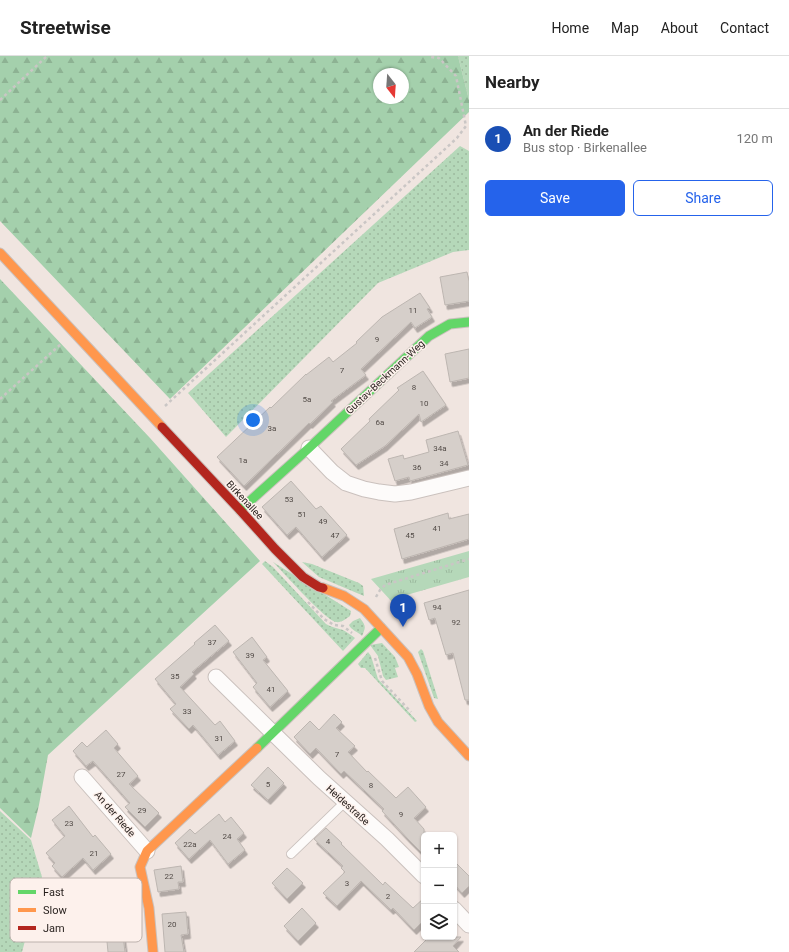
<!DOCTYPE html>
<html lang="en">
<head>
<meta charset="utf-8">
<style>
  :root { --surface:#fff; --page:#f2f2f2; --text:#222; --muted:#767676; --line:#e0e0e0; --accent:#2563eb }
  body { margin:0; font-family:Roboto,sans-serif; background:var(--page); color:var(--text) }
  .controls { position:absolute; right:12px; bottom:12px; display:grid; overflow:hidden; border-radius:6px; box-shadow:0 1px 3px #0004 }
  .controls button { width:36px; height:36px; display:grid; place-items:center; padding:0; border:0; border-bottom:1px solid var(--line); background:var(--surface); color:var(--text); font:20px sans-serif }
  .compass { position:absolute; left:373px; top:12px; width:36px; height:36px; border-radius:50%; background:var(--surface); box-shadow:0 1px 3px #0004; rotate:163deg }
  .you { position:absolute; left:253px; top:364px; width:14px; height:14px; margin:-10px; border:3px solid #fff; border-radius:50%; background:#1a73e8; box-shadow:0 0 0 6px #1a73e833 }
  .badge { display:grid; place-items:center; width:26px; height:26px; border-radius:50%; background:var(--accent); color:#fff; font-size:13px; font-weight:700 }
  .pin { position:absolute; translate:-50% -33px; filter:drop-shadow(0 1px 2px #0008) }
  .pin::after { content:''; position:absolute; top:21px; width:14px; height:12px; background:inherit; clip-path:polygon(0 0,100% 0,50% 100%) }
  .list { margin:0; padding:0; list-style:none }
  h2 { display:flex; justify-content:space-between; align-items:center; height:52px; margin:0; padding:0 16px; font-size:17px }
  h2 small { font-size:13px; font-weight:400; color:var(--muted) }
  .list li { display:grid; grid-template-columns:26px 1fr auto; gap:12px; align-items:center; box-sizing:border-box; height:60px; padding:0 16px; border-top:1px solid var(--line) }
  .list b { display:block; font-size:15px; white-space:nowrap }
  .list p { margin:0; font-size:13px; white-space:nowrap; color:var(--muted) }
  .list em { font-size:13px; font-style:normal; color:var(--muted) }
  .actions { display:flex; gap:8px; padding:12px 16px }
  .actions a { flex:1; padding:9px 0; border:1px solid var(--accent); border-radius:6px; text-align:center; font-size:14px; color:var(--accent) }
  .actions .main { background:var(--accent); color:#fff }
  .icon { flex:none; width:22px; height:22px; fill:none; stroke:currentColor; stroke-width:2; stroke-linecap:round; stroke-linejoin:round }
  .map { position:relative; flex:none; width:469px; height:896px; overflow:hidden }
  header { display:flex; align-items:center; gap:24px; box-sizing:border-box; height:56px; padding:0 20px; background:var(--surface); border-bottom:1px solid var(--line) }
  header strong { font-size:19px }
  nav { display:flex; gap:22px; margin-inline-start:auto; font-size:14px }
  main { display:flex }
  aside { flex:1; background:var(--surface) }
  .map>svg:first-child { display:block }
</style>
</head>
<body>
<header>
<strong>Streetwise</strong>
<nav><a>Home</a><a>Map</a><a>About</a><a>Contact</a></nav>
</header>
<main>
<div class="map">
<svg width="469" height="896" viewBox="0 0 469 896">
  <defs>
    <pattern id="grass-dots" width="8" height="8" patternUnits="userSpaceOnUse"><rect width="8" height="8" fill="#b5d8b9"/><path d="M2 2h.1M6 6h.1" fill="none" stroke="#9cb99e" stroke-width="1.8" stroke-linecap="round"/></pattern>
    <pattern id="forest-firs" width="22" height="20" patternUnits="userSpaceOnUse"><rect width="22" height="20" fill="#a4d0ac"/><path d="M5 1l3.5 6h-7zM16 11l3.5 6h-7z" fill="#8db293"/></pattern>
    <pattern id="park-tufts" width="24" height="20" patternUnits="userSpaceOnUse"><rect width="24" height="20" fill="#b5d8b9"/><path d="M3 7l-1-3M5 7V3M7 7l1-3M15 17l-1-3M17 17v-4M19 17l1-3" fill="none" stroke="#9cb99e"/></pattern>
    <filter id="shadow"><feDropShadow dx="2.5" dy="4.5" stdDeviation="0" flood-color="#0004"/></filter>
  </defs>
  <rect width="100%" height="100%" fill="#f0e5e0"/>
  <path fill="url(#grass-dots)" d="M 458,0 L 469,0 L 469,44 Z
    M 460,90 L 469,95 L 469,194 L 453,196 L 378,227 L 226,381 L 188,337 Z
    M 265,505 L 273,511 L 326,568 C 331,571 337,572 343,574 C 347,576 351,579 355,582 L 343,595 L 262,508 Z
    M 273,506 L 351,555 L 350,560 C 346,563 341,567 336,566 C 325,564 283,516 273,506 Z
    M 302,506 L 312,508 L 359,527 L 363,530 L 364,540 L 319,521 Z
    M 360,562 C 366,570 366,571 362,580 C 358,576 351,574 349,569 L 353,565 Z
    M 382,587 L 395,601 L 399,611 L 395,612 L 398,621 L 386,624 L 383,620 L 378,600 L 370,589 Z
    M 421,593 L 423,595 L 438,643 L 434,642 L 418,596 Z
    M 368,596 L 371,600 L 378,623 L 417,665 L 415,666 L 365,612 L 361,612 L 358,608 Z
    M 0,755 L 31,784 L 42,821 L 22,896 L 0,896 Z"/>
  <path fill="url(#forest-firs)" fill-rule="evenodd" d="M 0,0 L 458,0 L 469,44 L 469,56 L 170,343 L 0,165 ZM 379,18 L 403,18 L 403,42 L 379,42 Z
    M 0,223 L 150,382 L 260,505 L 48,699 L 39,749 L 31,782 L 0,752 Z"/>
  <path fill="url(#park-tufts)" d="M 469,495 L 469,521 L 403,540 L 393,547 L 371,523 Z"/>
  <path fill="#d6cfca" stroke="#bdb6b1" filter="url(#shadow)" d="M 467,216 L 469,225 L 469,245 L 445,249 L 440,221 Z
    M 420,237 L 430,252 L 427,253 L 432,261 L 415,272 L 411,266 L 361,313 L 366,319 L 331,345 L 333,346 L 310,368 L 309,367 L 244,430 L 217,401 L 270,351 L 271,352 L 306,318 L 306,319 L 329,301 L 333,306 L 357,287 L 356,286 L 382,261 Z
    M 469,293 L 469,322 L 450,326 L 445,298 Z
    M 423,315 L 446,349 L 421,366 L 419,358 L 385,390 L 356,409 L 341,393 L 370,365 L 369,363 L 399,334 L 397,332 Z
    M 458,375 L 468,409 L 410,425 L 409,421 L 395,425 L 388,403 L 403,399 L 404,403 L 429,396 L 426,384 Z
    M 291,425 L 316,453 L 321,450 L 347,479 L 322,501 L 296,471 L 287,479 L 262,451 Z
    M 448,457 L 449,463 L 469,458 L 469,483 L 402,503 L 394,473 Z
    M 469,534 L 469,644 L 465,644 L 453,597 L 446,599 L 435,562 L 429,564 L 424,547 Z
    M 215,569 L 229,585 L 192,616 L 194,618 L 180,631 L 215,669 L 220,665 L 235,685 L 218,699 L 193,669 L 189,673 L 170,653 L 176,648 L 155,623 L 195,588 L 194,587 Z
    M 252,581 L 267,601 L 263,604 L 288,635 L 270,651 L 253,631 L 257,627 L 233,596 Z
    M 334,658 L 342,666 L 336,672 L 355,690 L 348,696 L 367,716 L 368,715 L 396,742 L 408,731 L 426,751 L 414,762 L 424,773 L 424,799 L 408,783 L 382,755 L 384,753 L 344,715 L 341,718 L 316,692 L 310,698 L 294,681 L 310,665 L 319,674 Z
    M 106,674 L 118,688 L 114,692 L 138,720 L 129,728 L 159,757 L 145,771 L 125,751 L 130,747 L 93,705 L 86,710 L 73,695 L 82,686 L 87,691 Z
    M 268,711 L 284,727 L 268,744 L 251,729 Z
    M 69,750 L 93,781 L 95,779 L 111,798 L 93,814 L 83,802 L 62,821 L 52,810 L 55,807 L 46,797 L 65,780 L 52,764 Z
    M 219,758 L 225,766 L 231,761 L 244,777 L 237,783 L 245,794 L 228,808 L 210,784 L 189,803 L 175,787 L 190,773 L 195,778 Z
    M 326,772 L 342,787 L 341,788 L 383,829 L 385,826 L 413,852 L 424,842 L 424,864 L 414,874 L 393,852 L 391,854 L 361,825 L 337,850 L 323,837 L 345,816 L 341,812 L 343,810 L 314,783 Z
    M 454,805 L 469,820 L 469,830 L 462,837 L 454,828 Z
    M 181,810 L 183,826 L 178,826 L 179,833 L 158,836 L 154,814 Z
    M 287,812 L 303,827 L 287,843 L 272,827 Z
    M 119,832 L 119,840 L 121,840 L 122,856 L 121,856 L 121,864 L 125,896 L 108,896 L 105,865 L 99,866 L 96,834 Z
    M 302,852 L 316,867 L 298,885 L 284,870 Z
    M 186,856 L 188,878 L 181,879 L 184,896 L 165,896 L 162,858 Z
    M 429,881 L 461,881 L 453,890 L 459,896 L 414,896 Z"/>
  <g fill="none" stroke-linecap="round" stroke-linejoin="round">
    <g stroke="#cac1bd" stroke-width="10">
      <path id="lane" d="M 291,798 L 345,746"/>
    </g>
    <g stroke="#cac1bd" stroke-width="17">
      <path id="street" d="M 309,392 L 332,416 L 346,427 L 364,433 L 379,436 L 395,438 L 411,436 L 469,422
        M 216,621 L 273,677 L 319,722 L 387,783 L 424,820
        M 82,721 L 147,795
        M 454,853 L 469,869"/>
    </g>
    <g stroke="#cac1bd" stroke-width="11">
      <path id="fast" d="M 240,454 L 309,392 L 429,280 L 450,268 L 469,266
        M 257,692 L 381,572"/>
    </g>
    <g stroke="#cac1bd" stroke-width="11">
      <path id="slow" d="M 0,197 L 162,371
        M 323,532 L 344,540 L 364,553 L 408,601 L 417,618 L 429,650 L 438,666 L 469,700
        M 153,896 L 149,852 L 140,811 L 147,795 L 257,692"/>
    </g>
    <g stroke="#cac1bd" stroke-width="11">
      <path id="jam" d="M 162,371 L 240,454 L 275,493 L 303,521 L 319,531 L 323,532"/>
    </g>
    <path stroke="#cac6c5" stroke-width="2.5" stroke-dasharray="3 3" stroke-linecap="butt" d="M 0,44 L 47,0
      M 0,343 L 62,287
      M 165,350 L 457,82 L 466,70 L 456,20 L 439,2 L 431,1 L 431,0
      M 376,541 L 380,534 L 385,529 L 469,503
      M 308,546 L 324,563 L 334,569 L 343,570 L 352,577
      M 375,602 L 382,625 L 411,656"/>
    <use href="#lane" stroke="#fdfbfa" stroke-width="8"/>
    <use href="#street" stroke="#fdfbfa" stroke-width="15"/>
    <use href="#fast" stroke="#63d668" stroke-width="9"/>
    <use href="#slow" stroke="#ff974d" stroke-width="9"/>
    <use href="#jam" stroke="#b3261e" stroke-width="9"/>
  </g>
  <g text-anchor="middle" dominant-baseline="central" stroke-width="3" stroke-linejoin="round" paint-order="stroke">
    <g font-size="8" fill="#534c48">
      <text x="413" y="254">11</text>
      <text x="377" y="283">9</text>
      <text x="342" y="314">7</text>
      <text x="414" y="331">8</text>
      <text x="307" y="343">5a</text>
      <text x="424" y="347">10</text>
      <text x="380" y="366">6a</text>
      <text x="272" y="372">3a</text>
      <text x="440" y="392">34a</text>
      <text x="243" y="404">1a</text>
      <text x="444" y="407">34</text>
      <text x="417" y="411">36</text>
      <text x="289" y="443">53</text>
      <text x="302" y="458">51</text>
      <text x="323" y="465">49</text>
      <text x="437" y="472">41</text>
      <text x="335" y="479">47</text>
      <text x="410" y="479">45</text>
      <text x="437" y="551">94</text>
      <text x="456" y="566">92</text>
      <text x="212" y="586">37</text>
      <text x="250" y="599">39</text>
      <text x="175" y="620">35</text>
      <text x="271" y="633">41</text>
      <text x="187" y="655">33</text>
      <text x="219" y="682">31</text>
      <text x="337" y="698">7</text>
      <text x="121" y="718">27</text>
      <text x="268" y="728">5</text>
      <text x="371" y="729">8</text>
      <text x="142" y="754">29</text>
      <text x="401" y="758">9</text>
      <text x="69" y="767">23</text>
      <text x="227" y="780">24</text>
      <text x="328" y="785">4</text>
      <text x="190" y="788">22a</text>
      <text x="94" y="797">21</text>
      <text x="169" y="820">22</text>
      <text x="347" y="827">3</text>
      <text x="388" y="840">2</text>
      <text x="172" y="868">20</text>
    </g>
    <g font-size="10" fill="#251e1b" stroke="#fdf1ec">
      <text transform="translate(385 321) rotate(-43)">Gustav-Beckmann-Weg</text>
      <text transform="translate(245 444) rotate(47)">Birkenallee</text>
      <text transform="translate(348 749) rotate(42)">Heidestraße</text>
      <text transform="translate(115 758) rotate(49)">An der Riede</text>
    </g>
  </g>
  <rect x="10" y="822" width="132" height="64" rx="6" fill="#fdf1ec" stroke="#bcb2ad" stroke-width="1"/>
  <rect x="18" y="834" width="18" height="4" fill="#63d668"/>
  <rect x="18" y="852" width="18" height="4" fill="#ff974d"/>
  <rect x="18" y="870" width="18" height="4" fill="#b3261e"/>
  <g font-size="11" fill="#251e1b">
    <text x="43" y="840">Fast</text>
    <text x="43" y="858">Slow</text>
    <text x="43" y="876">Jam</text>
  </g>
</svg>
<div class="controls">
<button>+</button>
<button>−</button>
<button><svg class="icon" aria-label="layers" viewBox="0 0 24 24"><path d="M12 4l9 5-9 5-9-5zM3 14l9 5 9-5"/></svg></button>
</div>
<svg class="compass" viewBox="-18 -18 36 36"><path d="M0-13l5 13h-10z" fill="#e53935"/><path d="M0 13l5-13h-10z" fill="#767676"/></svg>
<div class="you"></div>
<div class="pin badge" style="left:403px;top:571px;background:#1a4fb4">1</div>
</div>
<aside>
<h2>Nearby<small></small></h2>
<ul class="list">
<li><span class="badge" style="background:#1a4fb4">1</span><div><b>An der Riede</b><p>Bus stop · Birkenallee</p></div><em>120 m</em></li>
</ul>
<div class="actions"><a class="main">Save</a><a>Share</a></div>
</aside>
</main>
</body>
</html>
